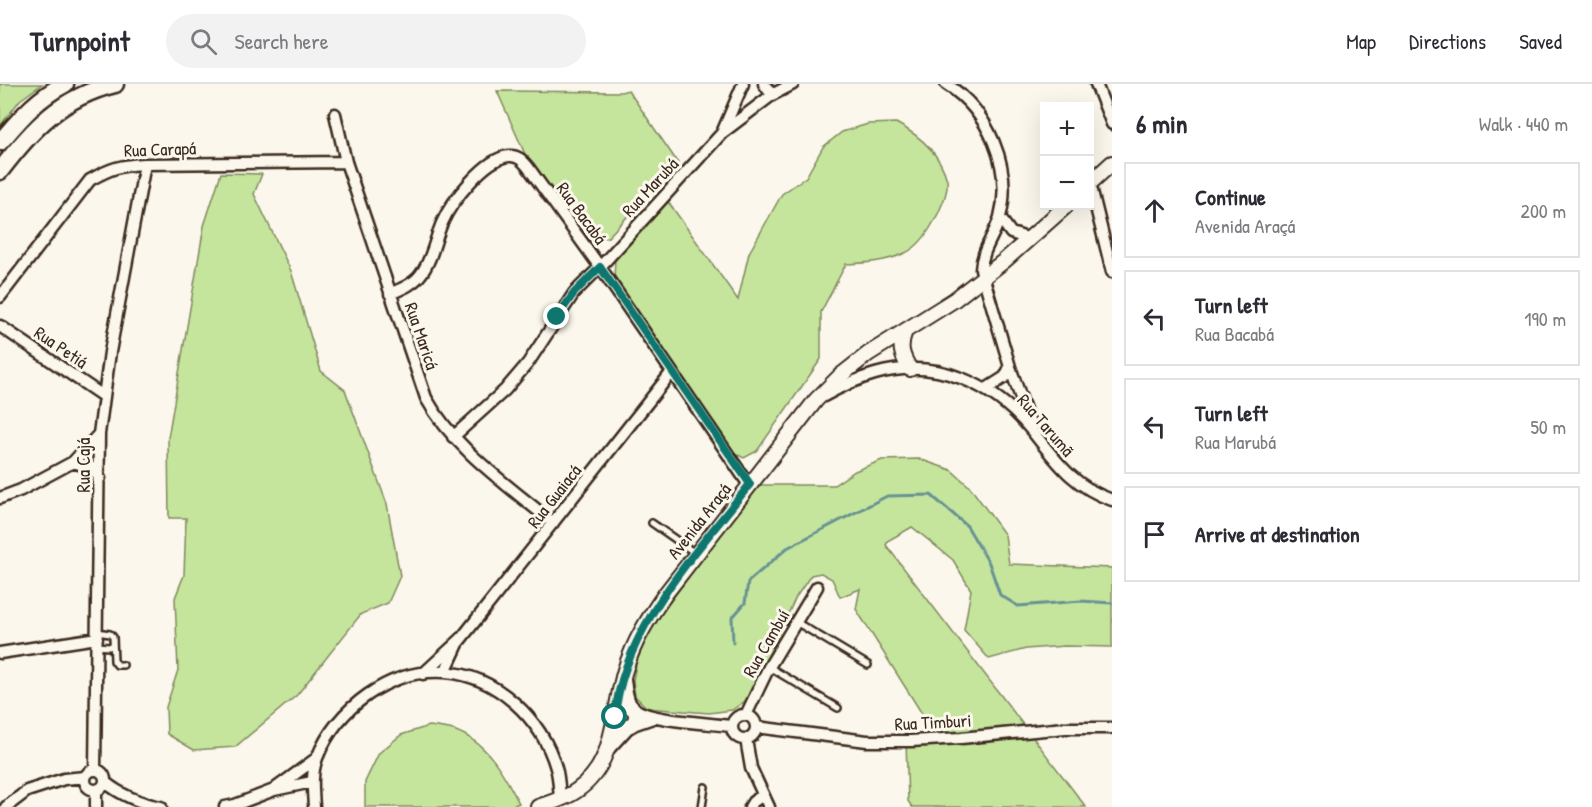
<!DOCTYPE html>
<html lang="en">
<head>
<meta charset="utf-8">
<style>
  :root { --surface:#fff; --page:#f2f2f3; --text:#2b2b33; --muted:#7c7c81; --line:#e1e1e2 }
  body { margin:0; font-family:"Patrick Hand",sans-serif; background:var(--page); color:var(--text) }
  .controls { position:absolute; right:18px; top:18px; display:grid; overflow:hidden; border-radius:0px; box-shadow:0 6px 24px #0002 }
  .controls button { width:54px; height:54px; display:grid; place-items:center; padding:0; border:0; border-bottom:2px solid var(--line); background:var(--surface); color:var(--text); font:30px sans-serif }
  .stop { position:absolute; width:18px; height:18px; margin:-14px; border:4px solid #0f766e; border-radius:50%; background:#fff }
  .stop.end { background:#0f766e; border-color:#fff; box-shadow:0 2px 6px #0008 }
  .list { margin:0; padding:0; list-style:none }
  h2 { display:flex; justify-content:space-between; align-items:center; height:78px; margin:0; padding:0 24px; font-size:26px }
  h2 small { font-size:20px; font-weight:400; color:var(--muted) }
  .list li { display:grid; grid-template-columns:39px 1fr auto; gap:18px; align-items:center; box-sizing:border-box; height:96px; margin:0 12px 12px; padding:0 12px; border:2px solid var(--line); border-radius:0px }
  .list b { display:block; font-size:22px; white-space:nowrap }
  .list p { margin:0; font-size:20px; white-space:nowrap; color:var(--muted) }
  .list em { font-size:20px; font-style:normal; color:var(--muted) }
  .icon { flex:none; width:33px; height:33px; fill:none; stroke:currentColor; stroke-width:2; stroke-linecap:round; stroke-linejoin:round }
  .map { position:relative; flex:none; width:1112px; height:723px; overflow:hidden }
  header { display:flex; align-items:center; gap:36px; box-sizing:border-box; height:84px; padding:0 30px; background:var(--surface); border-bottom:2px solid var(--line) }
  header strong { font-size:28px }
  nav { display:flex; gap:33px; margin-inline-start:auto; font-size:21px }
  .search { width:420px; height:54px; background:var(--page); display:flex; align-items:center; gap:15px; box-sizing:border-box; padding:0 21px; border-radius:33px; color:var(--muted); font-size:22px }
  main { display:flex }
  aside { flex:1; background:var(--surface) }
  .map>svg:first-child { display:block }
</style>
</head>
<body>
<header>
<strong>Turnpoint</strong>
<div class="search"><svg class="icon" aria-label="search" viewBox="0 0 24 24"><circle cx="10" cy="10" r="6"/><path d="M15 15l6 6"/></svg>Search here</div>
<nav><a>Map</a><a>Directions</a><a>Saved</a></nav>
</header>
<main>
<div class="map">
<svg width="1112" height="723" viewBox="0 0 1112 723">
  <rect width="100%" height="100%" fill="#fbf7ec"/>
  <filter id="ink" filterUnits="userSpaceOnUse"><feTurbulence type="fractalNoise" baseFrequency=".0167" numOctaves="2"/><feDisplacementMap in="SourceGraphic" scale="12" xChannelSelector="R" yChannelSelector="G"/><feConvolveMatrix kernelMatrix="1 2 1 2 8 2 1 2 1" color-interpolation-filters="sRGB"/></filter>
  <g filter="url(#ink)">
    <path fill="#c5e59d" stroke="#80885e" stroke-width="1.5" d="M 0,0 L 42,0 L 20,16 L 0,42 Z
      M 628,6 L 678,79 L 608,153 L 590,157 L 525,70 L 497,7 L 621,8 Z
      M 896,39 C 919,51 940,69 947,96 C 949,108 939,129 933,139 C 927,150 917,164 905,169 C 886,178 866,179 846,180 L 821,228 L 821,275 L 757,367 L 744,374 L 732,368 L 614,197 L 615,173 L 667,116 L 738,216 L 749,169 L 782,110 L 806,93 L 823,63 L 842,48 L 868,40 Z
      M 221,89 L 262,90 L 254,110 L 291,187 L 321,287 L 345,306 L 387,420 L 400,492 L 388,519 L 361,530 L 297,611 L 235,663 L 194,666 L 167,650 L 166,623 L 178,586 L 175,514 L 184,491 L 186,434 L 169,434 L 168,354 L 204,142 Z
      M 919,375 L 951,386 L 970,403 L 1005,451 L 1009,480 L 1112,484 L 1112,563 L 1065,562 L 1026,565 L 989,575 L 964,546 L 971,506 L 953,476 L 912,443 L 889,456 L 886,461 L 1086,723 L 912,723 L 908,717 L 906,657 L 938,655 L 856,525 L 860,505 L 840,513 L 832,495 L 821,489 L 811,491 L 796,513 L 748,615 L 732,626 L 709,629 L 647,624 L 635,612 L 633,596 L 637,576 L 652,542 L 757,401 L 834,401 L 855,387 L 882,376 Z
      M 429,642 C 437,643 446,644 453,646 C 487,657 504,690 519,719 L 509,723 L 365,723 L 365,698 L 379,669 L 401,651 Z"/>
    <g fill="none" stroke-linecap="round" stroke-linejoin="round">
      <path stroke="#689293" stroke-width="3" d="M 733,559 L 732,534 L 745,519 L 748,498 L 787,464 L 887,412 L 931,411 L 967,442 L 989,479 L 1000,511 L 1018,522 L 1081,517 L 1112,519"/>
      <g stroke="#3b2a1e" stroke-width="10">
        <path id="service" d="M 652,439 L 695,469
          M 796,538 L 868,581
          M 97,548 L 110,550 L 113,553 L 114,577 L 117,581 L 123,581
          M 97,562 L 109,563 L 113,561
          M 769,583 L 838,624
          M 702,723 L 705,703"/>
      </g>
      <g stroke="#3b2a1e" stroke-width="15">
        <path id="minor" d="M 764,0 L 772,11
          M 946,0 C 988,26 1013,84 1000,133 C 995,151 982,165 981,185 L 1010,283 L 1033,348
          M 1096,0 L 1112,40
          M 335,30 L 346,78 L 426,314 C 455,366 508,401 553,439
          M 722,49 L 743,0
          M 1090,99 L 1112,188
          M 1000,134 L 1011,149 L 1030,155
          M 390,210 C 401,205 414,200 421,190 C 432,176 435,155 442,139 C 451,118 485,74 509,72 C 518,71 523,77 528,83 L 600,183 L 749,401
          M 0,213 L 90,96 C 111,84 121,81 145,80 L 346,78
          M 0,242 L 103,312
          M 986,305 L 1005,293 L 1010,283
          M 824,312 C 840,303 857,295 875,290 C 937,273 994,300 1033,348 C 1057,378 1074,403 1112,416
          M 453,353 L 505,306 L 528,279 L 574,209 L 600,183 L 722,49 L 772,11 L 793,0
          M 73,378 L 92,384 L 100,394
          M 0,414 L 21,406 L 73,378 L 99,350
          M 0,569 L 97,554
          M 445,588 L 458,560
          M 423,590 L 461,555 L 671,289
          M 625,595 C 626,604 627,619 635,625 C 651,637 709,639 731,642
          M732 643a12 12 0 1 1 24 0a12 12 0 1 1-24 0Z
          M 746,631 L 769,583 L 817,503
          M 756,643 L 867,657 L 911,657 L 961,654 L 1065,644 L 1112,644
          M 746,655 L 751,684 L 769,723
          M 609,665 L 630,642 L 653,634
          M 95,686 L 99,350 L 110,268 L 145,80
          M85 696a10 10 0 1 1 20 0a10 10 0 1 1-20 0Z
          M 105,698 C 122,712 140,719 161,723
          M 276,704 L 317,674
          M 96,706 L 96,723
          M 6,723 L 27,707 L 64,695 L 85,693
          M 225,723 L 235,721 L 274,706 L 312,698
          M 314,723 C 313,706 311,690 317,674 C 337,624 390,584 445,588 C 497,592 542,635 556,684 C 559,693 559,705 560,715
          M 750,723 L 753,718 L 763,711"/>
      </g>
      <g stroke="#3b2a1e" stroke-width="18">
        <path id="tertiary" d="M 1090,99 L 1112,79
          M 905,247 C 899,262 901,271 910,285
          M616 632a10 10 0 1 1 20 0a10 10 0 1 1-20 0Z
          M 538,723 C 551,718 565,715 576,707 C 617,680 612,627 625,586 C 634,557 649,533 666,509 L 816,316 L 840,292 L 868,270 L 954,216 L 1004,177 L 1066,122"/>
      </g>
      <g stroke="#3b2a1e" stroke-width="21">
        <path id="secondary" d="M 0,58 C 21,34 36,15 65,0
          M 0,87 C 32,45 61,13 115,0"/>
      </g>
      <use href="#service" stroke="#fbf7ec" stroke-width="5"/>
      <use href="#minor" stroke="#fbf7ec" stroke-width="10"/>
      <use href="#tertiary" stroke="#fbf7ec" stroke-width="14"/>
      <use href="#secondary" stroke="#fbf7ec" stroke-width="16"/>
    </g>
  </g>
  <g fill="none" stroke-linecap="round" stroke-linejoin="round" filter="url(#ink)">
    <path stroke="#0f766e" stroke-width="8" d="M 557,233 L 574,209 L 600,183 L 750,400 C 697,468 622,545 615,633"/>
  </g>
  <g text-anchor="middle" dominant-baseline="central" stroke-width="6" stroke-linejoin="round" paint-order="stroke">
    <g font-size="18" fill="#3b2a1e" stroke="#fbf7ec">
      <text transform="translate(160 65) rotate(-2)">Rua Carapá</text>
      <text transform="translate(650 103) rotate(-47)">Rua Marubá</text>
      <text transform="translate(582 129) rotate(54)">Rua Bacabá</text>
      <text transform="translate(422 252) rotate(71)">Rua Maricá</text>
      <text transform="translate(61 263) rotate(34)">Rua Petiá</text>
      <text transform="translate(1046 341) rotate(49)">Rua Tarumã</text>
      <text transform="translate(83 381) rotate(-90)">Rua Cajá</text>
      <text transform="translate(554 412) rotate(-52)">Rua Guaiacá</text>
      <text transform="translate(699 437) rotate(-52)">Avenida Araçá</text>
      <text transform="translate(766 559) rotate(-60)">Rua Cambuí</text>
      <text transform="translate(933 638) rotate(-3)">Rua Timburi</text>
    </g>
  </g>
</svg>
<div class="controls">
<button>+</button>
<button>−</button>
</div>
<div class="stop" style="left:615px;top:633px"></div>
<div class="stop end" style="left:557px;top:233px"></div>
</div>
<aside>
<h2>6 min<small>Walk · 440 m</small></h2>
<ul class="list">
<li><svg class="icon" aria-label="ahead" viewBox="0 0 24 24"><path d="M12 20V5M6 11l6-6 6 6"/></svg><div><b>Continue</b><p>Avenida Araçá</p></div><em>200 m</em></li>
<li><svg class="icon" aria-label="left" viewBox="0 0 24 24"><path d="M17 20v-9H6M10 6l-5 5 5 5"/></svg><div><b>Turn left</b><p>Rua Bacabá</p></div><em>190 m</em></li>
<li><svg class="icon" aria-label="left" viewBox="0 0 24 24"><path d="M17 20v-9H6M10 6l-5 5 5 5"/></svg><div><b>Turn left</b><p>Rua Marubá</p></div><em>50 m</em></li>
<li><svg class="icon" aria-label="arrive" viewBox="0 0 24 24"><path d="M6 21V4h12l-3 4 3 4H6"/></svg><div><b>Arrive at destination</b></div></li>
</ul>
</aside>
</main>
</body>
</html>
